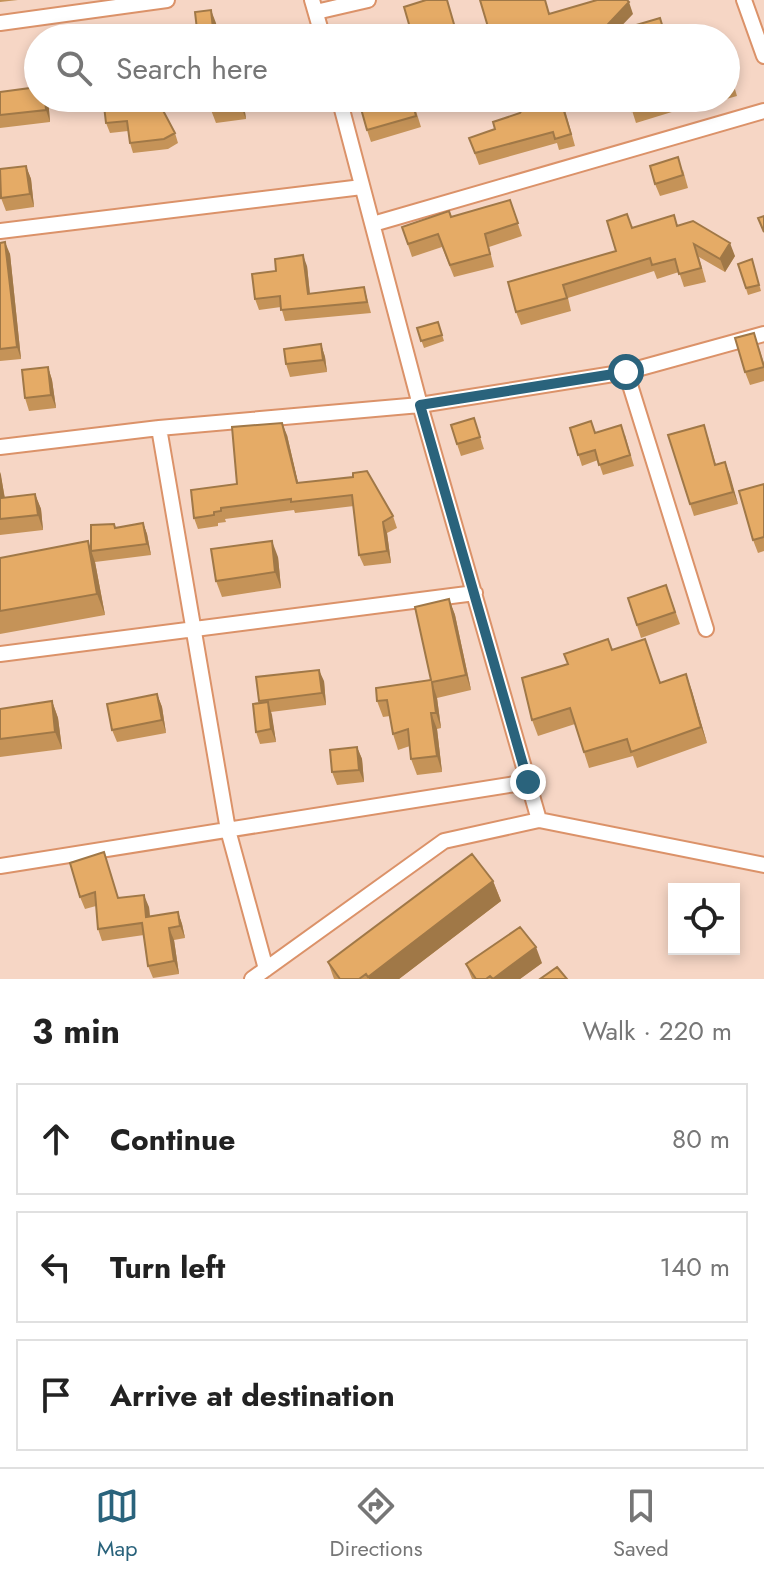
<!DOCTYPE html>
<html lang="en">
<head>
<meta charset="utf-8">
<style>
  :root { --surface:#fff; --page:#f6f6f6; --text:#222; --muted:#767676; --line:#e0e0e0; --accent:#2a637c }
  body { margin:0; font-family:Jost,sans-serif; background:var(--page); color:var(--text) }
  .controls { position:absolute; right:24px; bottom:24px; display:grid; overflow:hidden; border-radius:0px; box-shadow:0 4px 12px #0003 }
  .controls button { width:72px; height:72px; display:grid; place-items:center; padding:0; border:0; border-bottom:2px solid var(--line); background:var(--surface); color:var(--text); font:40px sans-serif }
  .stop { position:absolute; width:24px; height:24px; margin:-18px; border:6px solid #2a637c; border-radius:50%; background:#fff }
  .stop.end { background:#2a637c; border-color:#fff; box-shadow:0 2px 8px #0008 }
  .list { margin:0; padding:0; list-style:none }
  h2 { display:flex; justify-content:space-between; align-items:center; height:104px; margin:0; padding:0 32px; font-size:34px }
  h2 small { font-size:26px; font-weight:400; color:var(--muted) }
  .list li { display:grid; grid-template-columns:52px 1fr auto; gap:24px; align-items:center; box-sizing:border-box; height:112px; margin:0 16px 16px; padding:0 16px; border:2px solid var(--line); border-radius:0px }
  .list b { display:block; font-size:30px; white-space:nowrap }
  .list em { font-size:26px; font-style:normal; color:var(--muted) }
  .icon { flex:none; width:44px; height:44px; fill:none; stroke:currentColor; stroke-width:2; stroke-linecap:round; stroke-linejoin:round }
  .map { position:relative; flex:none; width:764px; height:979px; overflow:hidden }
  .search { position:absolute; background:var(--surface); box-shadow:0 4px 12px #0003; left:24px; right:24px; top:24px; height:88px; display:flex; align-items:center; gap:20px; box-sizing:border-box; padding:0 28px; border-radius:44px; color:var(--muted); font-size:30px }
  .sheet { height:488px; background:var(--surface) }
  nav { display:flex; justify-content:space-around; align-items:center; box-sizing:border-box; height:112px; border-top:2px solid var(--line); background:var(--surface); font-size:22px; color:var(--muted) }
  nav a { display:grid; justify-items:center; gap:4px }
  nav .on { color:var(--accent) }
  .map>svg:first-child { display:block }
</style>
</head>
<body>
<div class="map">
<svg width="764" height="979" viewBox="0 0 764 979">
  <rect width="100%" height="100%" fill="#f6d6c5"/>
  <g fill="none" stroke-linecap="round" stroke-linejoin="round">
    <g stroke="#db9269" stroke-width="18">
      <path id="street" d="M 312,0 L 323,38
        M 744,0 L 764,56
        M 316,12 L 368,0
        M 0,23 L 167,0
        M 339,98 L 420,405 L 539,820
        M 373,224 L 764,111
        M 0,231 L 362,187
        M 626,372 L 706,629
        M 159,428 L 228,830 L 266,969
        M 0,447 L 159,428 L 420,405 L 626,372 L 764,334
        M 0,654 L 475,593
        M 0,866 L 528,782
        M 252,979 L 444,841 L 539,820 L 764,865"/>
    </g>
    <use href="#street" stroke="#fff" stroke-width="14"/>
  </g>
  <path fill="#c59358" d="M 0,0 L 18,0 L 0,2 Z
    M 726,59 L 737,96 L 712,103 L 711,100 L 636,123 L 628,98 L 726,98 Z
    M 0,92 L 48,98 L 50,122 L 0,128 Z
    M 210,98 L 243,98 L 246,119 L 216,123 L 211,110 Z
    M 412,98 L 421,127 L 371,142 L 367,130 Z
    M 562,99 L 575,146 L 559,150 L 557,143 L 479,165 L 469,138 L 495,129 L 520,113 Z
    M 104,106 L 175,133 L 178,143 L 168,149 L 133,153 L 130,143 L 128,131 L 110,133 L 106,123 Z
    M 26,166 L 31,179 L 34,207 L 6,211 L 1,198 Z
    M 683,170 L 688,188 L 660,196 L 655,184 Z
    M 510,200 L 522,236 L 489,247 L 494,267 L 454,277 L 442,247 L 412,257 L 402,227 L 451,217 Z
    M 678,226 L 735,256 L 725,272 L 699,257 L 706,282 L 684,287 L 679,272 L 657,279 L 654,271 L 568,298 L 571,311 L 521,325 L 516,312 L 616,251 L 632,228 Z
    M 0,243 L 10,254 L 21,359 L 0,361 Z
    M 752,259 L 761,291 L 748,295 L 738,264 Z
    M 307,266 L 310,294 L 364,287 L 371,313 L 285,321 L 281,307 L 259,310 L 255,299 L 276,271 Z
    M 438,322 L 444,341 L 424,348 L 417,328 Z
    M 754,333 L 764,363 L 764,381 L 750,385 L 745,372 Z
    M 321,344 L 325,357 L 327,372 L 290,377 L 286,364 Z
    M 48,367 L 52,380 L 56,408 L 29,411 L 25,398 Z
    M 474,418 L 484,449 L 461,456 L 457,444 Z
    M 570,428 L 596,433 L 625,435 L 634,466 L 603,475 L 598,460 L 582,466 Z
    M 287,435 L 298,483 L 353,477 L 393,516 L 397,528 L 387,533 L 391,563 L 364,566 L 359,555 L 354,506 L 295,513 L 294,510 L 225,519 L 226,522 L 218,523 L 218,526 L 198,529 L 194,518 L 237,484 Z
    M 708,437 L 716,465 L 725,462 L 738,504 L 694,516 L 690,504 Z
    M 0,472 L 5,498 L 35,494 L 41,509 L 43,530 L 0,535 Z
    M 764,484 L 764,551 L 758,553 L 753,540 Z
    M 143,523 L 147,534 L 151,555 L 95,562 L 105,615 L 0,634 L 0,558 L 88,541 L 91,551 L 116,528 Z
    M 278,557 L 281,588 L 222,597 L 216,581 Z
    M 666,585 L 680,624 L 641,638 L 628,598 Z
    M 449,599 L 455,615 L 471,690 L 437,698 L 441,728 L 437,729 L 442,772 L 417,775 L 411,759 L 410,746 L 398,750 L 393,734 L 390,716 L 383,717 L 377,701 L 431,680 Z
    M 613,650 L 660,683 L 686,674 L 707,743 L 637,768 L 633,756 L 589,768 L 575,724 L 538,736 L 532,720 Z
    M 324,681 L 326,705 L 271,712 L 276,742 L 260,744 L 256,732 L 260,703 L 259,701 Z
    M 157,694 L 162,707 L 166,733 L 117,742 L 112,730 Z
    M 52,701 L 58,718 L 62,749 L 0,757 L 0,709 Z
    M 357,747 L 362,759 L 364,782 L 337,785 L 332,772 Z
    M 108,865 L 118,898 L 149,907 L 150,917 L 178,912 L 182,924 L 185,938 L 174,940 L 179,974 L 153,978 L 148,966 L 144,935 L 102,941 L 98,929 L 96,906 L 85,909 L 80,897 Z
    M 493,881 L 501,901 L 399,979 L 334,979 L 328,962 Z
    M 542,963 L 520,979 L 472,979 L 466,964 Z"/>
  <path fill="#a07847" d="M 629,2 L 633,14 L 610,38 L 595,38 Z
    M 211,10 L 216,23 L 218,38 L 214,38 Z
    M 45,98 L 48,98 L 50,122 L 46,110 Z
    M 240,98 L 243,98 L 246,119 L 241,107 Z
    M 26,166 L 31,179 L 34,207 L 30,194 Z
    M 5,242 L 10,254 L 21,359 L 17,347 Z
    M 730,243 L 735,256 L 725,272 L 720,259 Z
    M 303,255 L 307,266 L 311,305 L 308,294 Z
    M 321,344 L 325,357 L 327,372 L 323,360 Z
    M 48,367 L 52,380 L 56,408 L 51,395 Z
    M 282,423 L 287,435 L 301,495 L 297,483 Z
    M 725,462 L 730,475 L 738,504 L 733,492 Z
    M 0,472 L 1,475 L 7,513 L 2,498 L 0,487 Z
    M 35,494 L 41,509 L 43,530 L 38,515 Z
    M 383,522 L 387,533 L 391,563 L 387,551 Z
    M 143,523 L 147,534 L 151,555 L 147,544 Z
    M 88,541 L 95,562 L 105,615 L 97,594 Z
    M 272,541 L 278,557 L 281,588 L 275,572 Z
    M 449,599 L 455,615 L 471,690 L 466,675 Z
    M 319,670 L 324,681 L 326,705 L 322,693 Z
    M 686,674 L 692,691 L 707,743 L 701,727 Z
    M 432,682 L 437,698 L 441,728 L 436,713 Z
    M 157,694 L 162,707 L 166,733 L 162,720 Z
    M 52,701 L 58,718 L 62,749 L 55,732 Z
    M 268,702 L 272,715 L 276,742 L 271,729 Z
    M 431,713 L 437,729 L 442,772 L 437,756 Z
    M 357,747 L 362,759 L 364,782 L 359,770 Z
    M 493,881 L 501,901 L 399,979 L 369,979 L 368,977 Z
    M 144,895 L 149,907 L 151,929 L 146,917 Z
    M 178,912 L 182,924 L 185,938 L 180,926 Z
    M 169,928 L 174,940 L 179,974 L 174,961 Z
    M 536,947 L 542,963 L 520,979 L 493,979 Z"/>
  <path fill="#e5ab66" stroke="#a07847" stroke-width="2" d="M 426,0 L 447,0 L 458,38 L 413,38 L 404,7 Z
    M 480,0 L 545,0 L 549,14 L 597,0 L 627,0 L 629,2 L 595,38 L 488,38 L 491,37 Z
    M 211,10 L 214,38 L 198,38 L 195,12 Z
    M 660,18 L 666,38 L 610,38 L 609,33 Z
    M 726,62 L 733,84 L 726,86 Z
    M 38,87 L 38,98 L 45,98 L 46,110 L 0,115 L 0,92 Z
    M 210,98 L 240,98 L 241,107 L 211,110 Z
    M 358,98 L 411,98 L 416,116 L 367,130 Z
    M 530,98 L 560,98 L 571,134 L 555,139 L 553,132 L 475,153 L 469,138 L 495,129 L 493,122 L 520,113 Z
    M 628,98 L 675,98 L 632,111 Z
    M 158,101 L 175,133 L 164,139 L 130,143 L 127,121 L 106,123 L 104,106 Z
    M 678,157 L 683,175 L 655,184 L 650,166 Z
    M 26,166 L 30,194 L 1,198 L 0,169 Z
    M 510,200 L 518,223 L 485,234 L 490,254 L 450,265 L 438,234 L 408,244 L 402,227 L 449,211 L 451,217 Z
    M 627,214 L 632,228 L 674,215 L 677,226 L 693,221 L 730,243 L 720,259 L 694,244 L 701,268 L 679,274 L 675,259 L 652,265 L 650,258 L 563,285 L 567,298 L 516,312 L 508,282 L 616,251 L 607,221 Z
    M 764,216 L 764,232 L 758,218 Z
    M 5,242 L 17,347 L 0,349 L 0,243 Z
    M 303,255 L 308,294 L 364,287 L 367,302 L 281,310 L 280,296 L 255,299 L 252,274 L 276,271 L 275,259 Z
    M 752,259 L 759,285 L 746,288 L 738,264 Z
    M 438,322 L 442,335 L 421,341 L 417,328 Z
    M 754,333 L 764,367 L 745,372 L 735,338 Z
    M 321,344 L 323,360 L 286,364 L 284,349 Z
    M 48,367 L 51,395 L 25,398 L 22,370 Z
    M 474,418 L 480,437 L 457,444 L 451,425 Z
    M 591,421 L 595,433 L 621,425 L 630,455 L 599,465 L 595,450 L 578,455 L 570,428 Z
    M 282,423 L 297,483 L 353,477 L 353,473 L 367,471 L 393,516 L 383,522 L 387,551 L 359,555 L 352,495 L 291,502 L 291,499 L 221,508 L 221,511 L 214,512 L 214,515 L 194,518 L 191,490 L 237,484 L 232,427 Z
    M 704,425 L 715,465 L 725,462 L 733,492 L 690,504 L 668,435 Z
    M 764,484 L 764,537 L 753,540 L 739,491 Z
    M 0,487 L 2,498 L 35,494 L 38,515 L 0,519 Z
    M 143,523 L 147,544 L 91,551 L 91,525 L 114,524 L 115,528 Z
    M 88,541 L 97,594 L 0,611 L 0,558 Z
    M 272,541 L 275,572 L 216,581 L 211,549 Z
    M 666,585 L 675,612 L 637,625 L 628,598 Z
    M 449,599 L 466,675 L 432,682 L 436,713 L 431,713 L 437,756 L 411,759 L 408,729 L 393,734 L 387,700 L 377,701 L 376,688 L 431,680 L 415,607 Z
    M 608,639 L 612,650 L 645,639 L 660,683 L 686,674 L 701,727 L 631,752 L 627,739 L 584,752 L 570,708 L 532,720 L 522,678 L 568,664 L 564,654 Z
    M 319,670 L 322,693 L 259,701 L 256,677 Z
    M 157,694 L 162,720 L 112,730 L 107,704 Z
    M 52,701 L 55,732 L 0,739 L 0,709 Z
    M 268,702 L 271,729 L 256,732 L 253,704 Z
    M 357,747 L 359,770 L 332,772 L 330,750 Z
    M 104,852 L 118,898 L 144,895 L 146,917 L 178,912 L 180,926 L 169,928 L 174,961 L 148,966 L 142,923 L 98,929 L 95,892 L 80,897 L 70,863 Z
    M 472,854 L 493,881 L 368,977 L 366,974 L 359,979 L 340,979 L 328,962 Z
    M 520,927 L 536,947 L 493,979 L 490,976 L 486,979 L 476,979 L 466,964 Z
    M 557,967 L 567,979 L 540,979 Z"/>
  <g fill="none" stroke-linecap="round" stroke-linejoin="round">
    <path stroke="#2a637c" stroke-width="10" d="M 528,782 L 420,405 L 626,372"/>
  </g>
</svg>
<div class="controls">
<button><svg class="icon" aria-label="locate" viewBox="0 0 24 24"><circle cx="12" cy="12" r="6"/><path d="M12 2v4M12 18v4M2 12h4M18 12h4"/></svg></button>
</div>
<div class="stop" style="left:626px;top:372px"></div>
<div class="stop end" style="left:528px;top:782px"></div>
<div class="search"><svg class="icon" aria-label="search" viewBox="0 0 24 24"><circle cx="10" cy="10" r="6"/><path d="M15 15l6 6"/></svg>Search here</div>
</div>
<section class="sheet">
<h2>3 min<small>Walk · 220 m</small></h2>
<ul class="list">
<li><svg class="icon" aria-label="ahead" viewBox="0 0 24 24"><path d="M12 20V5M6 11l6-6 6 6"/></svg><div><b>Continue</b></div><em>80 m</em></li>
<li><svg class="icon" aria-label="left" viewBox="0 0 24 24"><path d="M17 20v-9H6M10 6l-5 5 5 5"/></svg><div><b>Turn left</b></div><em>140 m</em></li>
<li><svg class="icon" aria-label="arrive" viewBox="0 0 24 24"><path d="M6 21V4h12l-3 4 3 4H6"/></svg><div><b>Arrive at destination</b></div></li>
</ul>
</section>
<nav>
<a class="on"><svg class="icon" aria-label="map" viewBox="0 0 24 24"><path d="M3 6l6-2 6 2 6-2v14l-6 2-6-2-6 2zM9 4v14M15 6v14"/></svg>Map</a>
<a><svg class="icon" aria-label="directions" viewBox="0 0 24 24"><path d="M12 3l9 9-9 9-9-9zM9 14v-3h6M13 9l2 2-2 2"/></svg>Directions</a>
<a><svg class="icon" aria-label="saved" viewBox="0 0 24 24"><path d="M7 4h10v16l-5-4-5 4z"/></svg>Saved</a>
</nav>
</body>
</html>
